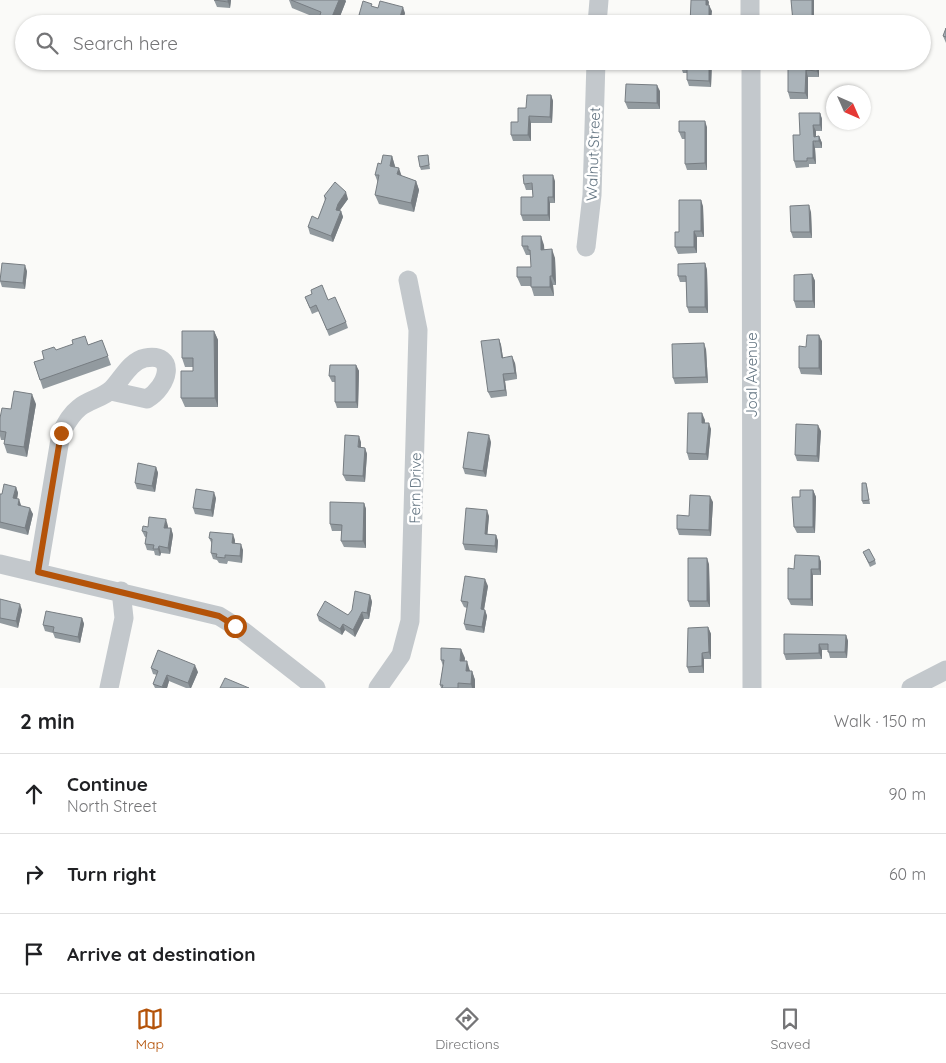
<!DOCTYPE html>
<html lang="en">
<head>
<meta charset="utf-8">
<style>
  :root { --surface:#fff; --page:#f6f6f6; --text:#202124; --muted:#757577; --line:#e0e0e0; --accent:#b45309 }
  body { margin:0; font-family:Quicksand,sans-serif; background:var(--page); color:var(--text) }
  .compass { position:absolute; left:826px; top:85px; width:45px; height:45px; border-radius:50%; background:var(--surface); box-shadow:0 1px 4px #0004; rotate:135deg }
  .stop { position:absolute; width:15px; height:15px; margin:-11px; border:4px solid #b45309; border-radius:50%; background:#fff }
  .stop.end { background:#b45309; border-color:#fff; box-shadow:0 1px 5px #0008 }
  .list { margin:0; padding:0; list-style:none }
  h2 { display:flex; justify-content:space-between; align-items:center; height:65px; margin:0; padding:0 20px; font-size:21px }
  h2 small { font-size:16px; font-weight:400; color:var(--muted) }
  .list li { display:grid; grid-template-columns:32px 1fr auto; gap:15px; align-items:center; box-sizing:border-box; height:80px; padding:0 20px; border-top:1px solid var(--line) }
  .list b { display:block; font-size:19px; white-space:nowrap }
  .list p { margin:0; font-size:16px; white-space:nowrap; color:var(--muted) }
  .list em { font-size:16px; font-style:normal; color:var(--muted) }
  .icon { flex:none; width:28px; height:28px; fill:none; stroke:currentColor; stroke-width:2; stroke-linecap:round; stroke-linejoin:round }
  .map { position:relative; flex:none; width:946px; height:688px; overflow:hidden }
  .search { position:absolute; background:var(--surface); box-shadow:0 1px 4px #0004; left:15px; right:15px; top:15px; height:55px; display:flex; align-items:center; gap:12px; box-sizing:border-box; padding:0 18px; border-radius:28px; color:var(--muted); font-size:19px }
  .sheet { height:305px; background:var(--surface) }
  nav { display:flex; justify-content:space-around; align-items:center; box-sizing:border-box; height:70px; border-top:1px solid var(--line); background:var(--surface); font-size:14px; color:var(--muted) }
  nav a { display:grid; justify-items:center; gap:2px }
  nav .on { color:var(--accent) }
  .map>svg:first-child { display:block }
</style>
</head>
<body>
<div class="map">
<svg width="946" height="688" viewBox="0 0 946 688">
  <rect width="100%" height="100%" fill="#fafaf8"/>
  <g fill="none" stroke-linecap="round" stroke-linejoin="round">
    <path stroke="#c3c8cc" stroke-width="19" d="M 750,0 L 750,24
      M 597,24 L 599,0
      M 751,61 L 752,688
      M 586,247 L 592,195 L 596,61
      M 0,564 L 219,616 L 243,631 L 316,688
      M 38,572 L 61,433 C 66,424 70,415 79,408 C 88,400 103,398 112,389 C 122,379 130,361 145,358 C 178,352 168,387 147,399 L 111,391
      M 109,688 L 124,618 L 121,591
      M 378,688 L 401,655 L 410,621 L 418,330 L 408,280
      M 911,688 L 946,670"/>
  </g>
  <path fill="#929a9f" d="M 214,0 L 231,0 L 230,8 L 217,7 Z
    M 289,0 L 345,0 L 346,1 L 337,24 L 317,24 L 319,19 L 292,8 Z
    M 791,0 L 814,24 L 793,24 Z
    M 373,7 L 405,13 L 402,24 L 368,24 L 361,22 L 359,15 Z
    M 946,28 L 946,43 L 943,36 Z
    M 681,61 L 712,61 L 711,87 L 689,86 L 687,80 L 687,73 L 683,73 L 681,67 Z
    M 794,61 L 819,61 L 819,77 L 808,77 L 808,99 L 790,99 L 788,92 L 794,67 Z
    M 660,91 L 660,109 L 628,109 L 625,102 Z
    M 551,95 L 553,101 L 552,123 L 531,123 L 531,141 L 513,141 L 511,135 L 526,108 Z
    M 820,113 L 822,119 L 822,131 L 816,131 L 816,137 L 819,136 L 822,143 L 822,148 L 815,148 L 816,164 L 809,164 L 809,167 L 796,168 L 794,161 L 800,135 Z
    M 707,127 L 707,170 L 687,170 L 685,164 L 685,139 L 682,139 L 679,132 Z
    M 428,155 L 430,169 L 421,170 L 420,167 Z
    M 392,156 L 395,167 L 402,176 L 416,181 L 419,190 L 414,212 L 379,204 L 375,195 L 378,183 L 375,175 L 381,164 Z
    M 555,181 L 555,203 L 550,203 L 550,221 L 523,221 L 521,215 L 533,197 L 532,190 L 526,190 L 524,184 Z
    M 324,196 L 348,199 L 340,210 L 340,211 L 341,211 L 343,217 L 333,242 L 310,234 L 308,227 L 318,219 L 325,201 Z
    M 703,206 L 704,237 L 697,237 L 697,253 L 678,254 L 675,247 Z
    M 811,212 L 812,238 L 793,238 L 791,232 Z
    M 544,245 L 544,249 L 555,258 L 556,285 L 553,285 L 554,296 L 534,296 L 531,286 L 521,286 L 517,277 L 531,267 L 531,258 L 530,255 L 526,255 L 522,246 Z
    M 705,263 L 707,270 L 708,313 L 689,313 L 687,307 L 686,282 L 680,282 L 678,276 Z
    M 27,271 L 25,289 L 2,287 L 0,281 Z
    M 812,274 L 815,281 L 815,308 L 796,308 L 794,301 Z
    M 305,297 L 328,300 L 346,322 L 348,328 L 329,336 L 319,311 L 312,314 Z
    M 214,331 L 218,340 L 218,407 L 185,407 L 181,398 L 193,371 L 193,367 L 185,367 L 182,358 Z
    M 499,339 L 501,345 L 503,358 L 515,363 L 517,379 L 505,381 L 507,396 L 491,398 L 488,392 Z
    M 102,340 L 111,365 L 43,389 L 34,362 L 44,359 L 56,350 L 88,345 Z
    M 822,341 L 822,375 L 801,374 L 799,368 Z
    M 706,349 L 708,383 L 675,384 L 673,378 Z
    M 356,365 L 359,371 L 358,408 L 337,408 L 335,402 L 335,382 L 332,382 L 329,376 Z
    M 36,404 L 27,457 L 7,453 L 4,444 L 5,440 L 1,440 L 0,436 L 0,418 L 11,409 Z
    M 705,420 L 705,423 L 711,429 L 708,460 L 689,460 L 687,453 Z
    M 821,431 L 819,462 L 797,461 L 795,455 Z
    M 361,442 L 361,447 L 365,448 L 367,454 L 365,482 L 346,481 L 343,475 Z
    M 491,442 L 486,477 L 465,474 L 463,468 Z
    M 156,467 L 158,473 L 155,492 L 137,489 L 135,483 Z
    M 866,483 L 867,486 L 870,504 L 863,504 L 862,501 Z
    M 16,487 L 18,493 L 17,499 L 21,506 L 33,514 L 28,535 L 0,528 L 0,494 L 2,494 Z
    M 813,490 L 816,497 L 815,533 L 797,533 L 794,527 L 800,497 Z
    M 216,498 L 213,517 L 195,514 L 193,508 Z
    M 713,502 L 711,536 L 679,535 L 677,529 L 689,516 Z
    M 364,503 L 366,509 L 366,548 L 344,547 L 341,541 L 342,531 L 332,531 L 330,524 Z
    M 489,516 L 487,534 L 496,535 L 498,541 L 497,553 L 465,550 L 463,544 Z
    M 168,526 L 168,528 L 171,528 L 173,535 L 170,554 L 161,553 L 160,556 L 155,555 L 154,551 L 147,550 L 145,544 L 146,537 L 145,537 L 142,531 L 148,527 Z
    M 209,538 L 235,540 L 235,543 L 243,550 L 242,563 L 228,561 L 227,564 L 219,563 L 217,560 L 213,559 L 211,553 L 212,544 Z
    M 863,552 L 875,560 L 876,564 L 870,567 Z
    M 819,556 L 821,562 L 821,575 L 813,575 L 813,606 L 791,605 L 788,599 L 794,569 Z
    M 709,564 L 710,607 L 690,607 L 688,601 Z
    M 488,586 L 484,610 L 485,610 L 487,616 L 484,633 L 466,630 L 464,624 L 467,608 L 464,607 L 461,601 Z
    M 370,595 L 372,602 L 369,619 L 364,619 L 355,637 L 345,630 L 342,635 L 319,621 L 317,615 L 348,615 Z
    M 0,599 L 22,610 L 18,628 L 0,623 Z
    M 82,618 L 84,624 L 80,643 L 55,638 L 53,633 L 45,631 L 43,625 Z
    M 708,627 L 711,634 L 711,659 L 704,659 L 704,673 L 689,673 L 687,667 Z
    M 846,635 L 848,641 L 847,658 L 830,658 L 828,650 L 822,650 L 822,659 L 786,660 L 784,654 Z
    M 465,658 L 464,661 L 470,671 L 472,671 L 475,680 L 475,688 L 441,688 L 440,685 L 443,666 L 441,660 Z
    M 151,668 L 198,672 L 191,688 L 186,688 L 169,681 L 167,688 L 155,688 L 153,684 L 157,675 L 153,674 Z"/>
  <path fill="#777d82" d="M 228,0 L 231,0 L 230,8 L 228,2 Z
    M 339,0 L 345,0 L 346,1 L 337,24 L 329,24 Z
    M 706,0 L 708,0 L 709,2 L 708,11 L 706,5 Z
    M 812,0 L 814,0 L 814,24 L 813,24 L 812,22 Z
    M 709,5 L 712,11 L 711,24 L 709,24 Z
    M 403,7 L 405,13 L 402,24 L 398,24 Z
    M 709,61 L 712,61 L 711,87 L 709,81 Z
    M 817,61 L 819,61 L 819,77 L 817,71 Z
    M 806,70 L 808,77 L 808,99 L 805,93 Z
    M 657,85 L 660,91 L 660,109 L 657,103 Z
    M 551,95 L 553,101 L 552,123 L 550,117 Z
    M 820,113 L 822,119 L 822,131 L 820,125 Z
    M 529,116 L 531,123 L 531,141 L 528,135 Z
    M 705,121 L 707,127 L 707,170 L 705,163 Z
    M 813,125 L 816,131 L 816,143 L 814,137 Z
    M 819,136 L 822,143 L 822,148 L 819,141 Z
    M 813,141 L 815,148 L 816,164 L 813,158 Z
    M 392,156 L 395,166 L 393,175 L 390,166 Z
    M 399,168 L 402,177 L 397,174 Z
    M 553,175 L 555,181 L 555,203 L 553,197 Z
    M 416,181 L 419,190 L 414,212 L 411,203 Z
    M 346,192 L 348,199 L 340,210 L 338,216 L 336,210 L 338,204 Z
    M 548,197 L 550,203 L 550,221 L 548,215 Z
    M 701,200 L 703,206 L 704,237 L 701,231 Z
    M 809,205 L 811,212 L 812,238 L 810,232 Z
    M 341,211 L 343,217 L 333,242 L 331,236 Z
    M 694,231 L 697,237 L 697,253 L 694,247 Z
    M 541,236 L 544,245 L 545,259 L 541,250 Z
    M 552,249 L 555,258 L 556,285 L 552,276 Z
    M 705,263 L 707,270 L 708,313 L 705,307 Z
    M 25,265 L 27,271 L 25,289 L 23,283 Z
    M 812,274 L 815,281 L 815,308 L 813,301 Z
    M 550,276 L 553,285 L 554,296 L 550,287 Z
    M 214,331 L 218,340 L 218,407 L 215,398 Z
    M 819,335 L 822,341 L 822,375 L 819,368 Z
    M 499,339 L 501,345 L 504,364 L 502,358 Z
    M 704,343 L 706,349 L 708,383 L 706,377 Z
    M 512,356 L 515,363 L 517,379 L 515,373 Z
    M 356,365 L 359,371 L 358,408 L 356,402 Z
    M 503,374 L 505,381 L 507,396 L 505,390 Z
    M 32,394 L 36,404 L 27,457 L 24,447 Z
    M 702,413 L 705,420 L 704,429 L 702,423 Z
    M 709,423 L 711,429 L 708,460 L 706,454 Z
    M 818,425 L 821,431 L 819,462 L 817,456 Z
    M 489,435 L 491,442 L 486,477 L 483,471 Z
    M 359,436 L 361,442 L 361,454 L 358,447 Z
    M 365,448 L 367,454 L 365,482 L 363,476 Z
    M 156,467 L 158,473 L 155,492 L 152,486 Z
    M 16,487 L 18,493 L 16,504 L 13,498 Z
    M 813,490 L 816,497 L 815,533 L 813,527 Z
    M 214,492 L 216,498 L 213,517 L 211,510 Z
    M 710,496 L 713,502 L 711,536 L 709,530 Z
    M 19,499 L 21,505 L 20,511 L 18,505 Z
    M 364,503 L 366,509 L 366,548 L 363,541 Z
    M 30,508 L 33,514 L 28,535 L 25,528 Z
    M 487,510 L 489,516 L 487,540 L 485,534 Z
    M 166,519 L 168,526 L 167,534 L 164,528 Z
    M 171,528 L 173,535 L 170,554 L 168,548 Z
    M 233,534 L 235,540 L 234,549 L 232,543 Z
    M 496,535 L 498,541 L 497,553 L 495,546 Z
    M 241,544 L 243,550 L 242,563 L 240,556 Z
    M 159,546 L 161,553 L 160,556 L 158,549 Z
    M 819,556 L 821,562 L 821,575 L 819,569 Z
    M 707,558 L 709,564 L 710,607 L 707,601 Z
    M 811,569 L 813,575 L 813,606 L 811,599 Z
    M 485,579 L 488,586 L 483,615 L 481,609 Z
    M 370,595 L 372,602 L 369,619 L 367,613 Z
    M 20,604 L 22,610 L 18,628 L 16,621 Z
    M 485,610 L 487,616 L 484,633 L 482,627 Z
    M 362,612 L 364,619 L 355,637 L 353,630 Z
    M 82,618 L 84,624 L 80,643 L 78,637 Z
    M 343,624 L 345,630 L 342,635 L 340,629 Z
    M 708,627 L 711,634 L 711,659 L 709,652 Z
    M 846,635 L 848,641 L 847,658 L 845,652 Z
    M 819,644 L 822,650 L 822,659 L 819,653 Z
    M 461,649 L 465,658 L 464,670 L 460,661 Z
    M 702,653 L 704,659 L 704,673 L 702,666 Z
    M 467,661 L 470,671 L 466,671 Z
    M 195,665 L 198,672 L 191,688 L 190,688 L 188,683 Z
    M 472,671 L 475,680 L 475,688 L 472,688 L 471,684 Z
    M 167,675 L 169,681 L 167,688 L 162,688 Z"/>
  <path fill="#aab3b9" stroke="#777d82" d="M 214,0 L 228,0 L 228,2 Z
    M 291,0 L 339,0 L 329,24 L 317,24 L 321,12 Z
    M 691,0 L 706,0 L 706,5 L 709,5 L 709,24 L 690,24 Z
    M 791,0 L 812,0 L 812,22 L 793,22 Z
    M 363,1 L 372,4 L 371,6 L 378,8 L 380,1 L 403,7 L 398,24 L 391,24 L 383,22 L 383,24 L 372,24 L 373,19 L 359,15 Z
    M 460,17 L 485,21 L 485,24 L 459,24 Z
    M 532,18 L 556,19 L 556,24 L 532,24 Z
    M 946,28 L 946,37 L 943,36 Z
    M 24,30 L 24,40 L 21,40 L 20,31 Z
    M 681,61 L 709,61 L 709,81 L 687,80 L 687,67 L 681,67 Z
    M 794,61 L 817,61 L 817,71 L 806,70 L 805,93 L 788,92 L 788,67 L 794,67 Z
    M 626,84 L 657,85 L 657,103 L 625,102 Z
    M 527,95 L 551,95 L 550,117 L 529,116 L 528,135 L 511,135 L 511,122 L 518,122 L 518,108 L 526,108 Z
    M 799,113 L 820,113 L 820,125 L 813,125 L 814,137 L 819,136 L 819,141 L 813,141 L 813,158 L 807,158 L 807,161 L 794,161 L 793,135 L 800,135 Z
    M 679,121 L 705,121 L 705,163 L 685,164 L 685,132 L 679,132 Z
    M 383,155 L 392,156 L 390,166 L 399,168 L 397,174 L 416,181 L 411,203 L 375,195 L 379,175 L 375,175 L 378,163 L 381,164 Z
    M 428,155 L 429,165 L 420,167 L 418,156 Z
    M 523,175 L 553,175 L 553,197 L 548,197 L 548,215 L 521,215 L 521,197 L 533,197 L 532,183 L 524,184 Z
    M 335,182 L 346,192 L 338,204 L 336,210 L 341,211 L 331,236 L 308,227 L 312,216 L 318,219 L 326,198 L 324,196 Z
    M 679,200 L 701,200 L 701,231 L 694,231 L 694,247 L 675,247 L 675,232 L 679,232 Z
    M 809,205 L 810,232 L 791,232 L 790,206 Z
    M 522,236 L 541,236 L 541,250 L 552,249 L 552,276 L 550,276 L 550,287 L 531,287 L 531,277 L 517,277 L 517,267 L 531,267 L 530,250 L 528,250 L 528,246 L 522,246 Z
    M 2,263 L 25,265 L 23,283 L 0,281 Z
    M 705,263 L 705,307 L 687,307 L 686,276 L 678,276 L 678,264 Z
    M 812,274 L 813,301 L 794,301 L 794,275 Z
    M 322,285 L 328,300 L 335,297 L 346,322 L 327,330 L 316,305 L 310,308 L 305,297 L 312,294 L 311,290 Z
    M 182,331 L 214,331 L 215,398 L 181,398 L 181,371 L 193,371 L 193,358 L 182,358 Z
    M 807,335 L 819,335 L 819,368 L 799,368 L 799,346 L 806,347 Z
    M 85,336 L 88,345 L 102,340 L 108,356 L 40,380 L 34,362 L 44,359 L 42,351 L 54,347 L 56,350 L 73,344 L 72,340 Z
    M 499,339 L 502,358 L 512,356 L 515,373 L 503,374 L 505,390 L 488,392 L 481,341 Z
    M 704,343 L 706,377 L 673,378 L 672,344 Z
    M 330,365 L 356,365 L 356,402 L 335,402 L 335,376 L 329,376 Z
    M 14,391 L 32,394 L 24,447 L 4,444 L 6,432 L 0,431 L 0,418 L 2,408 L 11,409 Z
    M 688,413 L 702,413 L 702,423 L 709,423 L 706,454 L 687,453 Z
    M 796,424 L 818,425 L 817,456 L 795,455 Z
    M 468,432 L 489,435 L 483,471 L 463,468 Z
    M 345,435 L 359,436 L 358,447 L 365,448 L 363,476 L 343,475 Z
    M 138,463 L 156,467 L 152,486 L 135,483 Z
    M 862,483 L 866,483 L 869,500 L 862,501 Z
    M 4,484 L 16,487 L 13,498 L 19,499 L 18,505 L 30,508 L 25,528 L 0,522 L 0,494 L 2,494 Z
    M 196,489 L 214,492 L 211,510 L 193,508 Z
    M 800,490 L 813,490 L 813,527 L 794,527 L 792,497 L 800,497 Z
    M 690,495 L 710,496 L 709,530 L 677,529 L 677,515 L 689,516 Z
    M 330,502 L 364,503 L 363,541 L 341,541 L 342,525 L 330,524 Z
    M 466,508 L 487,510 L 485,534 L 496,535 L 495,546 L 463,544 Z
    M 149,517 L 166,519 L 164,528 L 171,528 L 168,548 L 159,546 L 158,549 L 153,549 L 154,545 L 145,544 L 147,532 L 142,531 L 143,526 L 148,527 Z
    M 210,532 L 233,534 L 232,543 L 241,544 L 240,556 L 225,555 L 225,558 L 216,557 L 217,554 L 211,553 L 212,539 L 209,538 Z
    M 869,549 L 875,560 L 869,563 L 863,552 Z
    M 795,555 L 819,556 L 819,569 L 811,569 L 811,599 L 788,599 L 788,568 L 794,569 Z
    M 688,558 L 707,558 L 707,601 L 688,601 Z
    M 465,576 L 485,579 L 481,609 L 485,610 L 482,627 L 464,624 L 468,602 L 461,601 Z
    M 355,591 L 370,595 L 367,613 L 362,612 L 353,630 L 343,624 L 340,629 L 317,615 L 325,601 L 348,615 L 352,610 Z
    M 0,599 L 20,604 L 16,621 L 0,618 Z
    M 46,611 L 82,618 L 78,637 L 53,632 L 54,627 L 43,625 Z
    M 708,627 L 709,652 L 702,653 L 702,666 L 687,667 L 688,628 Z
    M 784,634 L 846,635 L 845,652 L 828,652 L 828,644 L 819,644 L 819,653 L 784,654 Z
    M 441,648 L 461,649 L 460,661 L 467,661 L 466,671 L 472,671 L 471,684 L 458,683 L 458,688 L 442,688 L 443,685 L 440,685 L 444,660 L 441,660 Z
    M 158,650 L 195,665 L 188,683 L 167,675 L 162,687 L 153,684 L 158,671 L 151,668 Z
    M 225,678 L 249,688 L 220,688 Z"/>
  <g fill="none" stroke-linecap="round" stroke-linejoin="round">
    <path stroke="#b45309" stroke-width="6" d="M 61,433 L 38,572 L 219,616 L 235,626"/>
  </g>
  <g text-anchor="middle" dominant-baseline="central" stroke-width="5" stroke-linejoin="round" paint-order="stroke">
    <g font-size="15" fill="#657683" stroke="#fff">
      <text transform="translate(593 154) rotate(-88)">Walnut Street</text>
      <text transform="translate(751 375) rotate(-90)">Joal Avenue</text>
      <text transform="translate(415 488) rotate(-89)">Fern Drive</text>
    </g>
  </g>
</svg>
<svg class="compass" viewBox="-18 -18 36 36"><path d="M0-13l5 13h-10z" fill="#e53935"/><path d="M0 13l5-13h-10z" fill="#757577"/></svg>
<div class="stop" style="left:235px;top:626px"></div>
<div class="stop end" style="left:61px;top:433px"></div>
<div class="search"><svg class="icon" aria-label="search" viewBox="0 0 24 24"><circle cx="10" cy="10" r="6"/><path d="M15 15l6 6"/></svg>Search here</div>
</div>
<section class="sheet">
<h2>2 min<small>Walk · 150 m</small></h2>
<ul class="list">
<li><svg class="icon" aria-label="ahead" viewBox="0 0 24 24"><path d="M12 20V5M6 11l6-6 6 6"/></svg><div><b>Continue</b><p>North Street</p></div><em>90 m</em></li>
<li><svg class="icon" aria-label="right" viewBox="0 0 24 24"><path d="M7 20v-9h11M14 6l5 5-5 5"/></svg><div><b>Turn right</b></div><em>60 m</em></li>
<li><svg class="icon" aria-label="arrive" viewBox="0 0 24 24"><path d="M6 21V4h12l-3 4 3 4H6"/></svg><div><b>Arrive at destination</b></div></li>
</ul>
</section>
<nav>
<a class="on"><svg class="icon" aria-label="map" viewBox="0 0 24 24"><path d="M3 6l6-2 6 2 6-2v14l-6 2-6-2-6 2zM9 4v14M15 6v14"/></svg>Map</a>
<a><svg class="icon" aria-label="directions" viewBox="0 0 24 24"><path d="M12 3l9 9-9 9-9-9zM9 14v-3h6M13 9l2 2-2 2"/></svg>Directions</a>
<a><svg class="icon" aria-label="saved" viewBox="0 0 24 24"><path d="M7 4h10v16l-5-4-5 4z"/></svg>Saved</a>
</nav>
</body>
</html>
